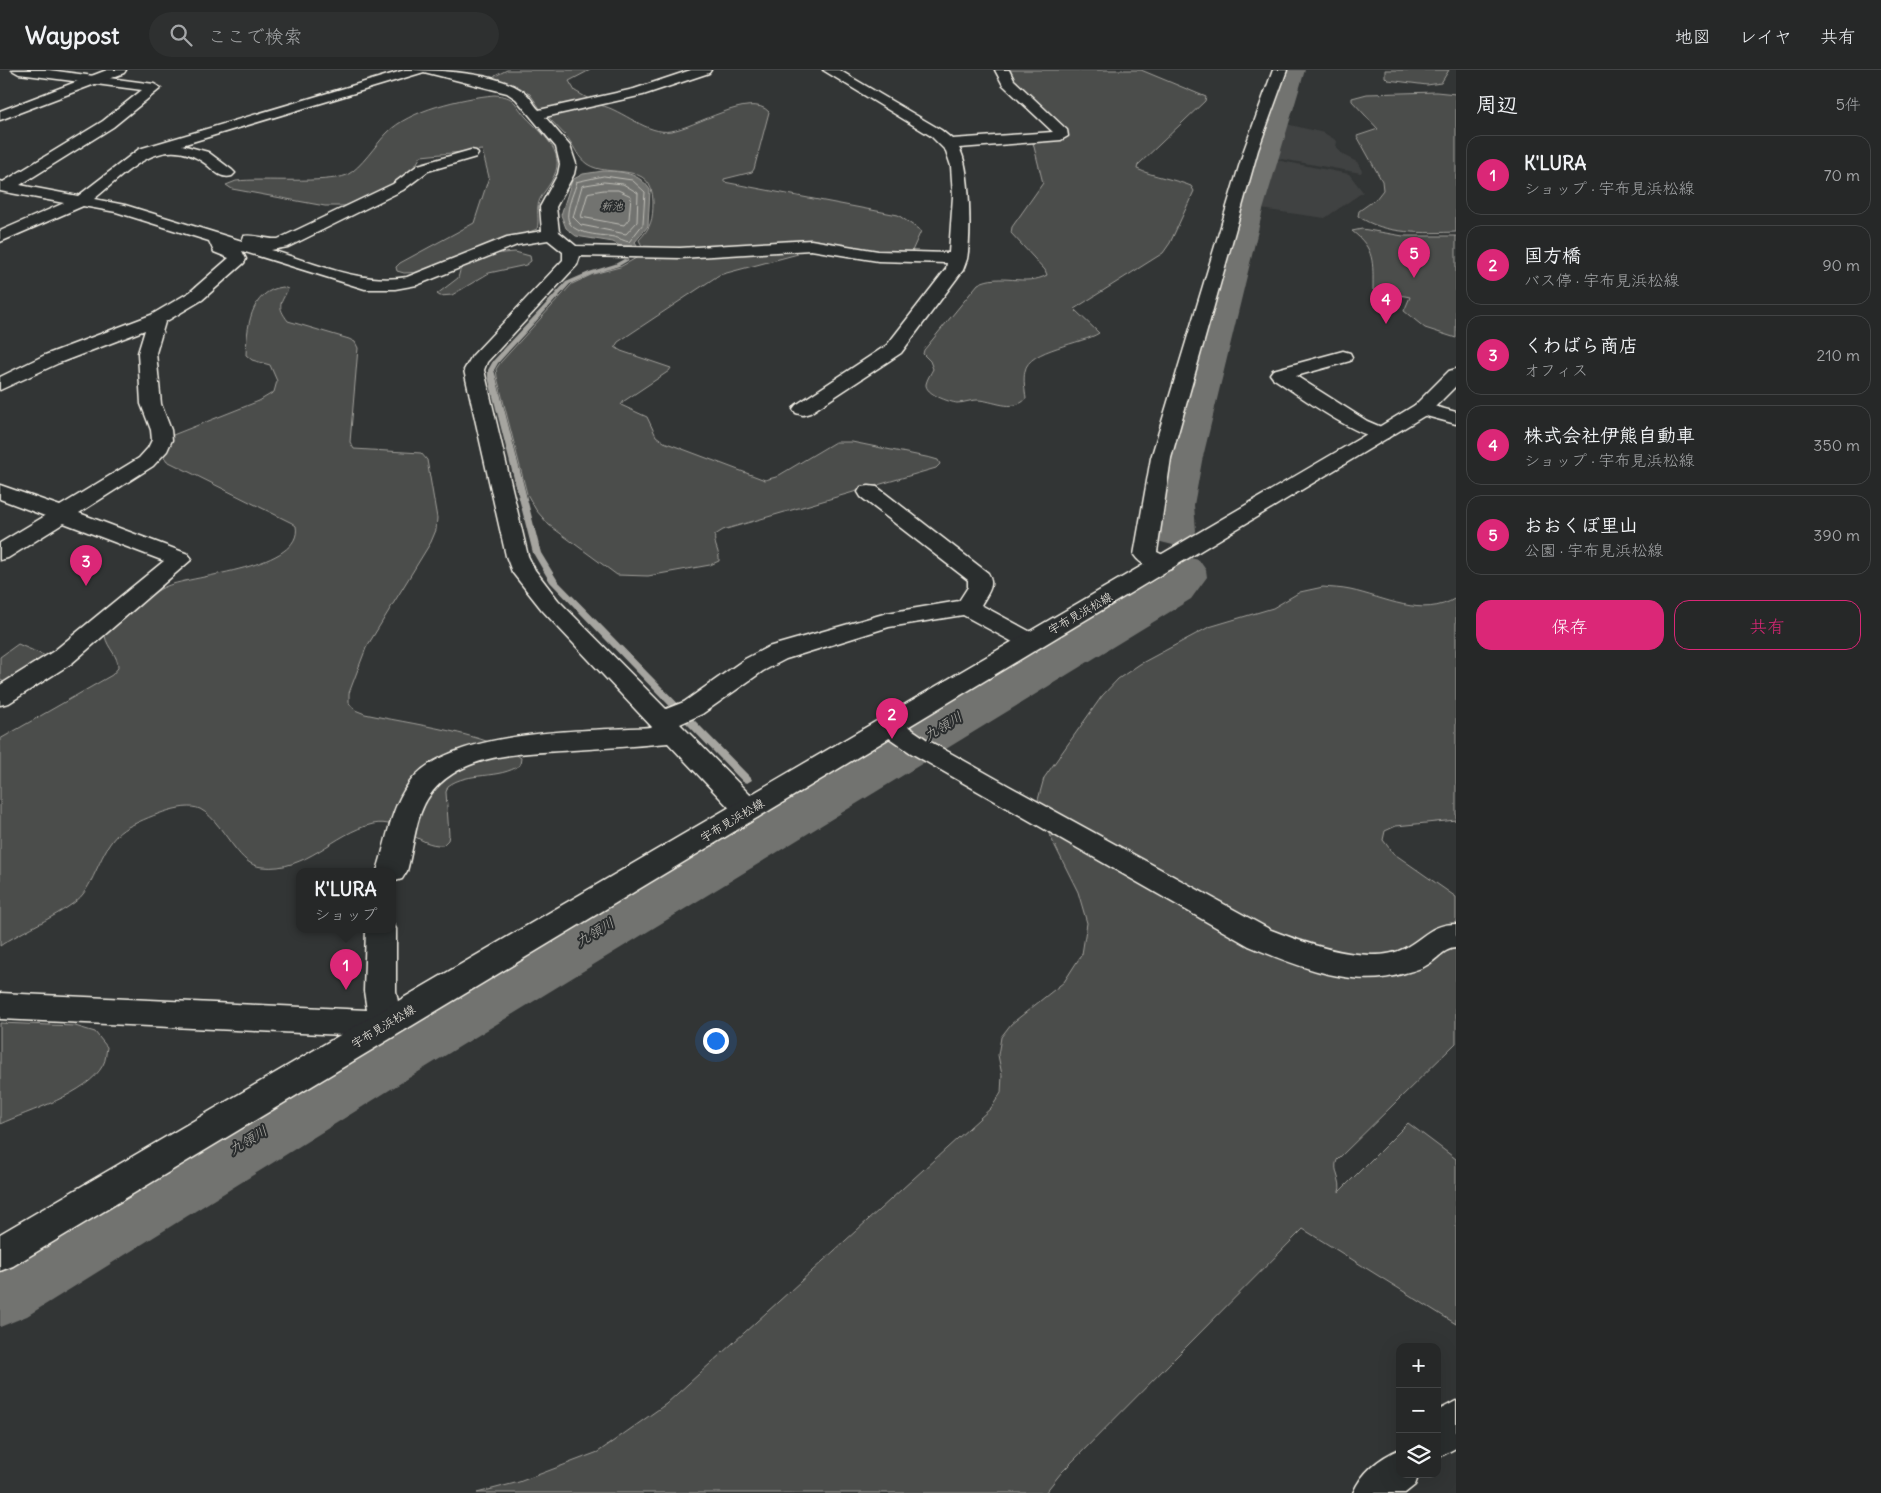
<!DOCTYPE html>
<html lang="ja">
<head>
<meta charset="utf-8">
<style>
  :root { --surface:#262828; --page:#2e3030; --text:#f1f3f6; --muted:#a4a6a8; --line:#424445; --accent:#db2777 }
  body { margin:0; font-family:Delius,"Klee One",sans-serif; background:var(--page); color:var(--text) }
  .controls { position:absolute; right:15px; bottom:15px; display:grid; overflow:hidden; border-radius:10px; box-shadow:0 5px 20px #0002 }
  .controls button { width:45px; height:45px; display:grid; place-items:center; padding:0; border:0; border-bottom:1px solid var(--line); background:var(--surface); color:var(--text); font:25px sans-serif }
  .you { position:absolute; left:715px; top:970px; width:18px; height:18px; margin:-12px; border:4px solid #fff; border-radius:50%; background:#1a73e8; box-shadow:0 0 0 8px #1a73e833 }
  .badge { display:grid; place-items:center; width:32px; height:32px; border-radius:50%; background:var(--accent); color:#fff; font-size:16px; font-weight:700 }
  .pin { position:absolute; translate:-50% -41px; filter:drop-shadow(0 1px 2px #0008) }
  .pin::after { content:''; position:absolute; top:26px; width:18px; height:15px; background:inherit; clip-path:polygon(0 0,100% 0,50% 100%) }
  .popup { position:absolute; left:296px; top:798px; width:100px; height:65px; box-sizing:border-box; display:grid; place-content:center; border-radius:10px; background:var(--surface); filter:drop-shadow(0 1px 4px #0005); font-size:16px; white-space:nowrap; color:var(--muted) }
  .popup b { font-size:19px; color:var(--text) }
  .popup::after { content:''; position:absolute; left:50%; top:100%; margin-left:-10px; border:10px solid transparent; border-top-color:var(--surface) }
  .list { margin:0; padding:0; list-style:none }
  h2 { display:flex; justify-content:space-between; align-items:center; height:65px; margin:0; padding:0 20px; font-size:21px }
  h2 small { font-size:16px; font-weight:400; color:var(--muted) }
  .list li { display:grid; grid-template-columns:32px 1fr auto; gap:15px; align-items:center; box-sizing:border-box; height:80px; margin:0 10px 10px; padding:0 10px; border:1px solid var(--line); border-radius:15px }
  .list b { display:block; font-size:19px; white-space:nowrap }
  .list p { margin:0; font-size:16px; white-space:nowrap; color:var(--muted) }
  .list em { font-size:16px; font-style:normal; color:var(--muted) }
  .actions { display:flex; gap:10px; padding:15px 20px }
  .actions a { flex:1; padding:11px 0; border:1px solid var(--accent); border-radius:15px; text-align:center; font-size:18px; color:var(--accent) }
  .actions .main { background:var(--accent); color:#fff }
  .icon { flex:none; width:28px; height:28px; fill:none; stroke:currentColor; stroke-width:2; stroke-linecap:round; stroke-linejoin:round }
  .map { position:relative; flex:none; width:1456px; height:1423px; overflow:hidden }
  header { display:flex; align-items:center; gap:30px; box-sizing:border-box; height:70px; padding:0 25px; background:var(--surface); border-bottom:1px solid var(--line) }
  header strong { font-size:24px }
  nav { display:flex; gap:28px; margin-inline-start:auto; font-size:18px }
  .search { width:350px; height:45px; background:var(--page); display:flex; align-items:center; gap:12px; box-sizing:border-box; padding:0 18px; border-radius:28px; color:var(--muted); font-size:19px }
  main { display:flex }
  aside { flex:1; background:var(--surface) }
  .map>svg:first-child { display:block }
</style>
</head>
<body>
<header>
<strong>Waypost</strong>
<div class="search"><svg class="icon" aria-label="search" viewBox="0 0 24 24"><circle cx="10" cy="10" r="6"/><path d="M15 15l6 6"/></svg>ここで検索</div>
<nav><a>地図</a><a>レイヤ</a><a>共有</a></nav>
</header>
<main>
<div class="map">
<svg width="1456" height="1423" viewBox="0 0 1456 1423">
  <rect width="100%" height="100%" fill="#323535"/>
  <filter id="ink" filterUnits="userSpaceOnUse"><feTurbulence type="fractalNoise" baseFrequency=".02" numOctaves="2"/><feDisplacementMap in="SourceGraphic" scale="10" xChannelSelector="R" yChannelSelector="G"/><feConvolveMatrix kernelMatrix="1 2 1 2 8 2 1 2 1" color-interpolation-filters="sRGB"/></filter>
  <g filter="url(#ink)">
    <path fill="#404242" d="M 1286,54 L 1324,63 L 1337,71 L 1336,77 L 1343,85 L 1357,92 L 1362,101 L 1361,103 L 1276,88 Z
      M 1276,90 L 1349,104 L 1363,122 L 1325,148 L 1260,139 Z"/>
    <path fill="#4b4d4c" stroke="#a09f9a" d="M 507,0 L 590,0 L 569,11 L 575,21 L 589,29 L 541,40 L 530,24 L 494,9 L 495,6 Z
      M 1008,0 L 1141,0 L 1206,27 L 1205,31 L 1138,95 L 1137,99 C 1155,107 1174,109 1191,116 L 1194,121 L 1170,173 L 1163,183 L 1074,239 L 1099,263 C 1083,274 1028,279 1025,301 C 1023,310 1025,320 1026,329 C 1012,343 993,330 977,330 C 970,330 964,333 957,333 C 949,332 925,324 926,314 C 927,309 931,303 933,299 L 930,291 L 923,284 L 924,280 L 978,214 C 999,202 1026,217 1047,205 L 1045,200 L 1011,163 L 1012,157 L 1043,113 L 1033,73 L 1067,67 L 1068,63 L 1014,11 Z
      M 1385,0 L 1449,0 L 1441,13 L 1427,15 L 1388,10 L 1385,7 Z
      M 1436,22 L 1456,24 L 1456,162 C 1426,163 1384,165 1358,146 L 1359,141 L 1376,129 L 1383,120 L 1382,111 L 1357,66 L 1378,59 L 1352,31 L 1352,28 L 1367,24 Z
      M 494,25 C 516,26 514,34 526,47 C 541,63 566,81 554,106 C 551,114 544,121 540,129 C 535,139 540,150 537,159 L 426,202 L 404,203 L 397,201 L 396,197 L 400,193 L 474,153 L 489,107 L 482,80 L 421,86 L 413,100 L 402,111 L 345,136 L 325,136 L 232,119 L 226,115 L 236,111 C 263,108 325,114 347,105 C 361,98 376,74 387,63 C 409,40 462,28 494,25 Z
      M 600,35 C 623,40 647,65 671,61 C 694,58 751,21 769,42 L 754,99 L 752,102 L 724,109 L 724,112 L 898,145 L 921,161 L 912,181 L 897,184 L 829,173 L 704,179 L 643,178 L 639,170 C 651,157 653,150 653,132 C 653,89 609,109 587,94 C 577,87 574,75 566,66 C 560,59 553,53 547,46 Z
      M 1362,159 L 1403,166 L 1456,166 L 1456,268 L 1425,258 L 1404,241 L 1410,227 L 1373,220 C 1373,192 1375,179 1352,161 Z
      M 793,180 L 798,184 L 719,205 L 618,272 L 615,277 L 621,281 L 671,298 L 669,301 L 624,331 L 621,335 L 647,347 L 656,366 L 664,372 L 765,410 L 776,407 L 835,372 L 852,372 L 931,388 L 938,390 L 940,394 L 936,398 L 723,460 L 715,465 C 713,475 720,481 719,491 L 710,495 L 648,506 L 617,505 L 549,455 L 536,440 L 527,424 L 497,307 L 496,299 L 500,293 L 572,214 L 593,204 L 620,197 L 638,187 Z
      M 515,182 L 530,186 L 531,191 L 526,195 L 489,203 L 452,225 L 440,226 L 437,224 L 458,208 L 461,197 L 491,184 Z
      M 283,217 L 288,219 C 281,234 276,235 288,251 L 349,269 L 355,272 L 358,278 L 350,372 L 354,379 L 421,383 L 427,390 L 437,448 L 436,460 L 431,472 L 366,578 L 349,623 L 349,633 L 355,640 L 365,644 C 405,653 492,664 521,688 L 520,695 C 499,710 468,701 448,716 L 446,722 L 449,765 L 448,770 L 443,775 C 417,777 401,748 373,754 C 333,763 307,802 262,797 C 250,796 242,787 235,778 C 225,766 214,746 200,739 C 183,731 144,749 128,757 C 103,770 99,803 83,824 C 72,840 19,862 0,876 L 0,669 L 112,605 L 118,598 C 119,586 107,578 105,566 C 117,550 149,523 167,516 C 194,505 304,498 296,456 L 292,453 L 167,391 L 164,387 L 163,383 L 173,365 L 259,331 L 274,322 L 277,311 L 270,295 L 252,290 L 246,285 C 247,259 249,221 283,217 Z
      M 1323,517 C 1332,518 1341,518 1350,520 C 1384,527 1423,549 1456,528 L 1456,750 L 1396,756 L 1385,761 L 1383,770 L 1393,783 L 1456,827 L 1456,973 L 1337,1090 C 1332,1101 1343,1111 1339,1122 L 1408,1053 L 1456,1089 L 1456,1254 L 1303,1159 L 1061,1403 L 1045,1423 L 477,1423 L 519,1412 L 598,1382 L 666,1334 L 991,1038 L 1001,1023 L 1002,1005 L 998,985 L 1001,967 L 1011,954 L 1064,912 L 1082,884 L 1087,853 L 1078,822 L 1044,754 L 1038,730 L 1044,708 L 1102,626 L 1118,609 L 1140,594 L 1209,557 L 1273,538 L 1300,522 Z
      M 18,574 L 48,587 L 7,613 L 0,610 L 0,587 Z
      M 0,953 L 75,956 L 95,962 L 107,977 C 106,982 106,990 103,995 C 88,1024 28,1041 0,1054 Z"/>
    <path fill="#727370" stroke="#a6a5a0" d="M 603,101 C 621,101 640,103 650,120 L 648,156 L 635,172 L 640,179 L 627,180 L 613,172 L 576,166 L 566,158 L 561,145 L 572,110 L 583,104 Z"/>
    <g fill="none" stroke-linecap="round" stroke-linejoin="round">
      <path stroke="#c0bfb8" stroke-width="1" d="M 604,106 L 632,110 L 645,122 L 643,154 L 629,172 C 624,171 619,168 614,167 C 600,164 564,166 568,142 C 569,132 574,122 577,112 Z
        M 604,112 L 623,114 L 638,123 L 637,152 L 626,164 L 581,155 L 573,147 L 582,116 Z
        M 604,120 L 618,120 L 631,126 L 629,149 L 624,155 L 581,147 L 588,123 Z"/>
      <path fill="#a6a5a0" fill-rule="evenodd" d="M 624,189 L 629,190 L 619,196 L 593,204 L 570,214 L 498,293 L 494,300 L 496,307 L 541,483 L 558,511 L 751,708 L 752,710 L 747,713 L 743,712 L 550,512 L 533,483 L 488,307 L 488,300 L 493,291 L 566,212 L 589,202 L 615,194 Z
        M 789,737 L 793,738 L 798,745 L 797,748 L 789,748 L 784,741 L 785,738 Z"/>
      <path fill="#727370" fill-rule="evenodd" d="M 1279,0 L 1305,0 L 1263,140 L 1202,391 L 1194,435 L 1196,461 L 1189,471 L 1173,475 L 1157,471 C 1145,454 1149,436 1152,417 L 1231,140 Z
        M 1182,486 L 1199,490 L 1206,500 L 1207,507 L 1191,529 L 428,996 L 27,1246 L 0,1257 L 0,1178 L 1157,509 L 1158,500 L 1165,490 Z"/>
      <g stroke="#f4f1e8" stroke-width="3">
        <path id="street" d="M 12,0 L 49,0 L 154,14 L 161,18 L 113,57 L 20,115 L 78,126 L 139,79 L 405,0 C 436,0 498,2 524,22 C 530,26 533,34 539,40 L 634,19 L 691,0 L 711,0 L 709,3 L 643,25 L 545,47 L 570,76 L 576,94 L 574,104 L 556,137 L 559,162 L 576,176 L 680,178 L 811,170 L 878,181 L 949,183 L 953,126 L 951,96 L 946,81 L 931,66 L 823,0 L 839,0 L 941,60 L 952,69 L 1053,62 L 1003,15 L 995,0 L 1009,0 L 1014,10 L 1067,60 L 1068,66 L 1061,70 L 959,78 C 971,97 971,168 967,189 C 966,192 964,197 963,200 L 901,283 L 810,343 L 803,345 L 796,343 L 793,339 L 796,335 L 887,275 L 946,199 L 947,193 L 878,191 L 811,180 L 680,188 L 580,186 L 577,195 L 487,292 L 484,300 L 528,486 L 535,500 L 558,530 L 666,639 L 684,632 L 745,589 L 768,577 L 887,543 L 959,531 L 968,517 L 968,510 L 861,427 L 858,422 L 861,417 L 869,416 L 877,417 L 988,503 C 996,515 987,524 981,535 L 1040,567 L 1043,572 L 1040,577 L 1031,580 L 1022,577 L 963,545 L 889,557 L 786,589 L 763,601 L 702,644 L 680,654 L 758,733 L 762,740 L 758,747 L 748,750 L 738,747 L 668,673 C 637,676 605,678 573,680 C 525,684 462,681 430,725 C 415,745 414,777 407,801 L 402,809 L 392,812 L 392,801 L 377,801 C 387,771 390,738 410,712 C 450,658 589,661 652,657 L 542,540 L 512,502 L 506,486 L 464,300 L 472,286 L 563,190 L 563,182 L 548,170 L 517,175 L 417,215 L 395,219 L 365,219 L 242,181 L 246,189 L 244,193 L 202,230 L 165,252 L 156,283 L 161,334 L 171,360 L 172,370 L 167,381 L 153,396 L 79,443 L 188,484 L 192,489 L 72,593 L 9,633 L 0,635 L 0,615 L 54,581 L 164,491 L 64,453 L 8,488 L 0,490 L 0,473 L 45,446 L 0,429 L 0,415 L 60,436 L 139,388 L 148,378 L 152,370 L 151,360 L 141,334 L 138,283 L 145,260 L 59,293 L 0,320 L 0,307 L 45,285 L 151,245 L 190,222 L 229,188 L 214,182 L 209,171 L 116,142 L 83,136 L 0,172 L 0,161 L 64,133 L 0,121 L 0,111 L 3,112 L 103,51 L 142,20 L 19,4 ZM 424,2 L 507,23 L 516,29 L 556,77 L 560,94 L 558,104 L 540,137 L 542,161 L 507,167 L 407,207 C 361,215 315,193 271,180 L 288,177 L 403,120 L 428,101 L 476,87 L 478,84 L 476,81 L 471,80 L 418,95 L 393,114 L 278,169 C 266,170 255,164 244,166 L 242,171 L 125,135 L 94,129 C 128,102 162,61 206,94 C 214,101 221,109 232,106 L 235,103 L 232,100 L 208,82 L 182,75 Z
          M 1273,0 L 1287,0 L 1258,80 L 1171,388 L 1157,482 L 1171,489 L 1175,494 L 1171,499 C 1158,502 1141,496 1134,485 L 1151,388 L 1244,80 Z
          M 1343,281 L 1350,283 L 1352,287 L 1350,291 L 1296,306 L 1367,351 L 1388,360 L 1391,364 L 1388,368 C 1364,374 1296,323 1273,308 L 1270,304 L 1273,300 Z
          M 1422,333 L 1456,342 L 1456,354 L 1415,343 L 1412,339 L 1415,335 Z
          M 891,648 L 900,651 L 929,671 L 1009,716 L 1271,860 C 1304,873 1371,897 1405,878 C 1424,868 1431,854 1456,854 L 1456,878 C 1444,878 1437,890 1427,895 C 1421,899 1412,901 1405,903 C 1354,920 1297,896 1249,876 L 911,683 L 882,663 L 878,657 L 882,651 Z
          M 392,852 L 396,859 L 396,921 L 402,954 L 397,963 L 386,967 L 0,949 L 0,923 L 367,940 L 364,921 L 366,859 L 392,859 Z
          M 1456,1331 L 1456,1378 L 1437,1388 L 1437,1341 Z
          M 1400,1379 L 1400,1404 L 1419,1404 L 1415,1415 L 1405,1423 L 1353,1423 C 1362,1402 1379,1388 1400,1379 Z"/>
      </g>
      <g stroke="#f4f1e8" stroke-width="3">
        <path id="secondary" d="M 107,0 L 126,0 L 124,3 L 0,50 L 0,41 Z
          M 1456,299 L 1456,316 L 1429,343 L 13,1196 L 0,1201 L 0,1164 L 1374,360 L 1415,335 L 1449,301 Z"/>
      </g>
      <use href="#street" fill="#2a2d2e" fill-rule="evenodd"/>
      <use href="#secondary" fill="#2a2d2e" fill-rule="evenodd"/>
    </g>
  </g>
  <g text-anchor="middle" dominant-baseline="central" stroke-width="4" stroke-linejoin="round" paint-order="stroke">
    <g font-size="11" font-style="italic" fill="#b3b2ac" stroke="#2a2d2e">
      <text x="612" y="136">新池</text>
    </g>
    <g font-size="12" fill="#f4f1e8" stroke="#2a2d2e">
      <text transform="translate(1080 543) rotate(-30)">宇布見浜松線</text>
      <text transform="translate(732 750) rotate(-31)">宇布見浜松線</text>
      <text transform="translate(383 956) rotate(-31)">宇布見浜松線</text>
    </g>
    <g font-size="14" font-style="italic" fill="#b3b2ac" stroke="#2a2d2e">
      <text transform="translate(943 656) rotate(-31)">九領川</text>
      <text transform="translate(595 862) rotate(-31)">九領川</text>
      <text transform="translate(248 1070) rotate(-31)">九領川</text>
    </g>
  </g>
</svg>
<div class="controls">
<button>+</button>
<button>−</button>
<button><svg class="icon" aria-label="layers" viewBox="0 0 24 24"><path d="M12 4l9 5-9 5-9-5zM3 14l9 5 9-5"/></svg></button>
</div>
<div class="you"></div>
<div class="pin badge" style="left:346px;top:920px">1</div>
<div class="popup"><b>K'LURA</b>ショップ</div>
<div class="pin badge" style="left:892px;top:669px">2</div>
<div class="pin badge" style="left:86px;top:516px">3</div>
<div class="pin badge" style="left:1386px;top:254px">4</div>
<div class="pin badge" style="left:1414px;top:208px">5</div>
</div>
<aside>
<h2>周辺<small>5件</small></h2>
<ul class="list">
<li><span class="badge">1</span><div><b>K'LURA</b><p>ショップ · 宇布見浜松線</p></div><em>70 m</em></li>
<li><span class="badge">2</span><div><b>国方橋</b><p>バス停 · 宇布見浜松線</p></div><em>90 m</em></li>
<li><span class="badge">3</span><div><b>くわばら商店</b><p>オフィス</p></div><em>210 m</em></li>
<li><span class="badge">4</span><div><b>株式会社伊熊自動車</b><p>ショップ · 宇布見浜松線</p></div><em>350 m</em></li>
<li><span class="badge">5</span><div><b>おおくぼ里山</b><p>公園 · 宇布見浜松線</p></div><em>390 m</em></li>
</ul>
<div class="actions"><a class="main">保存</a><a>共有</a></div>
</aside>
</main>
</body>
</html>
